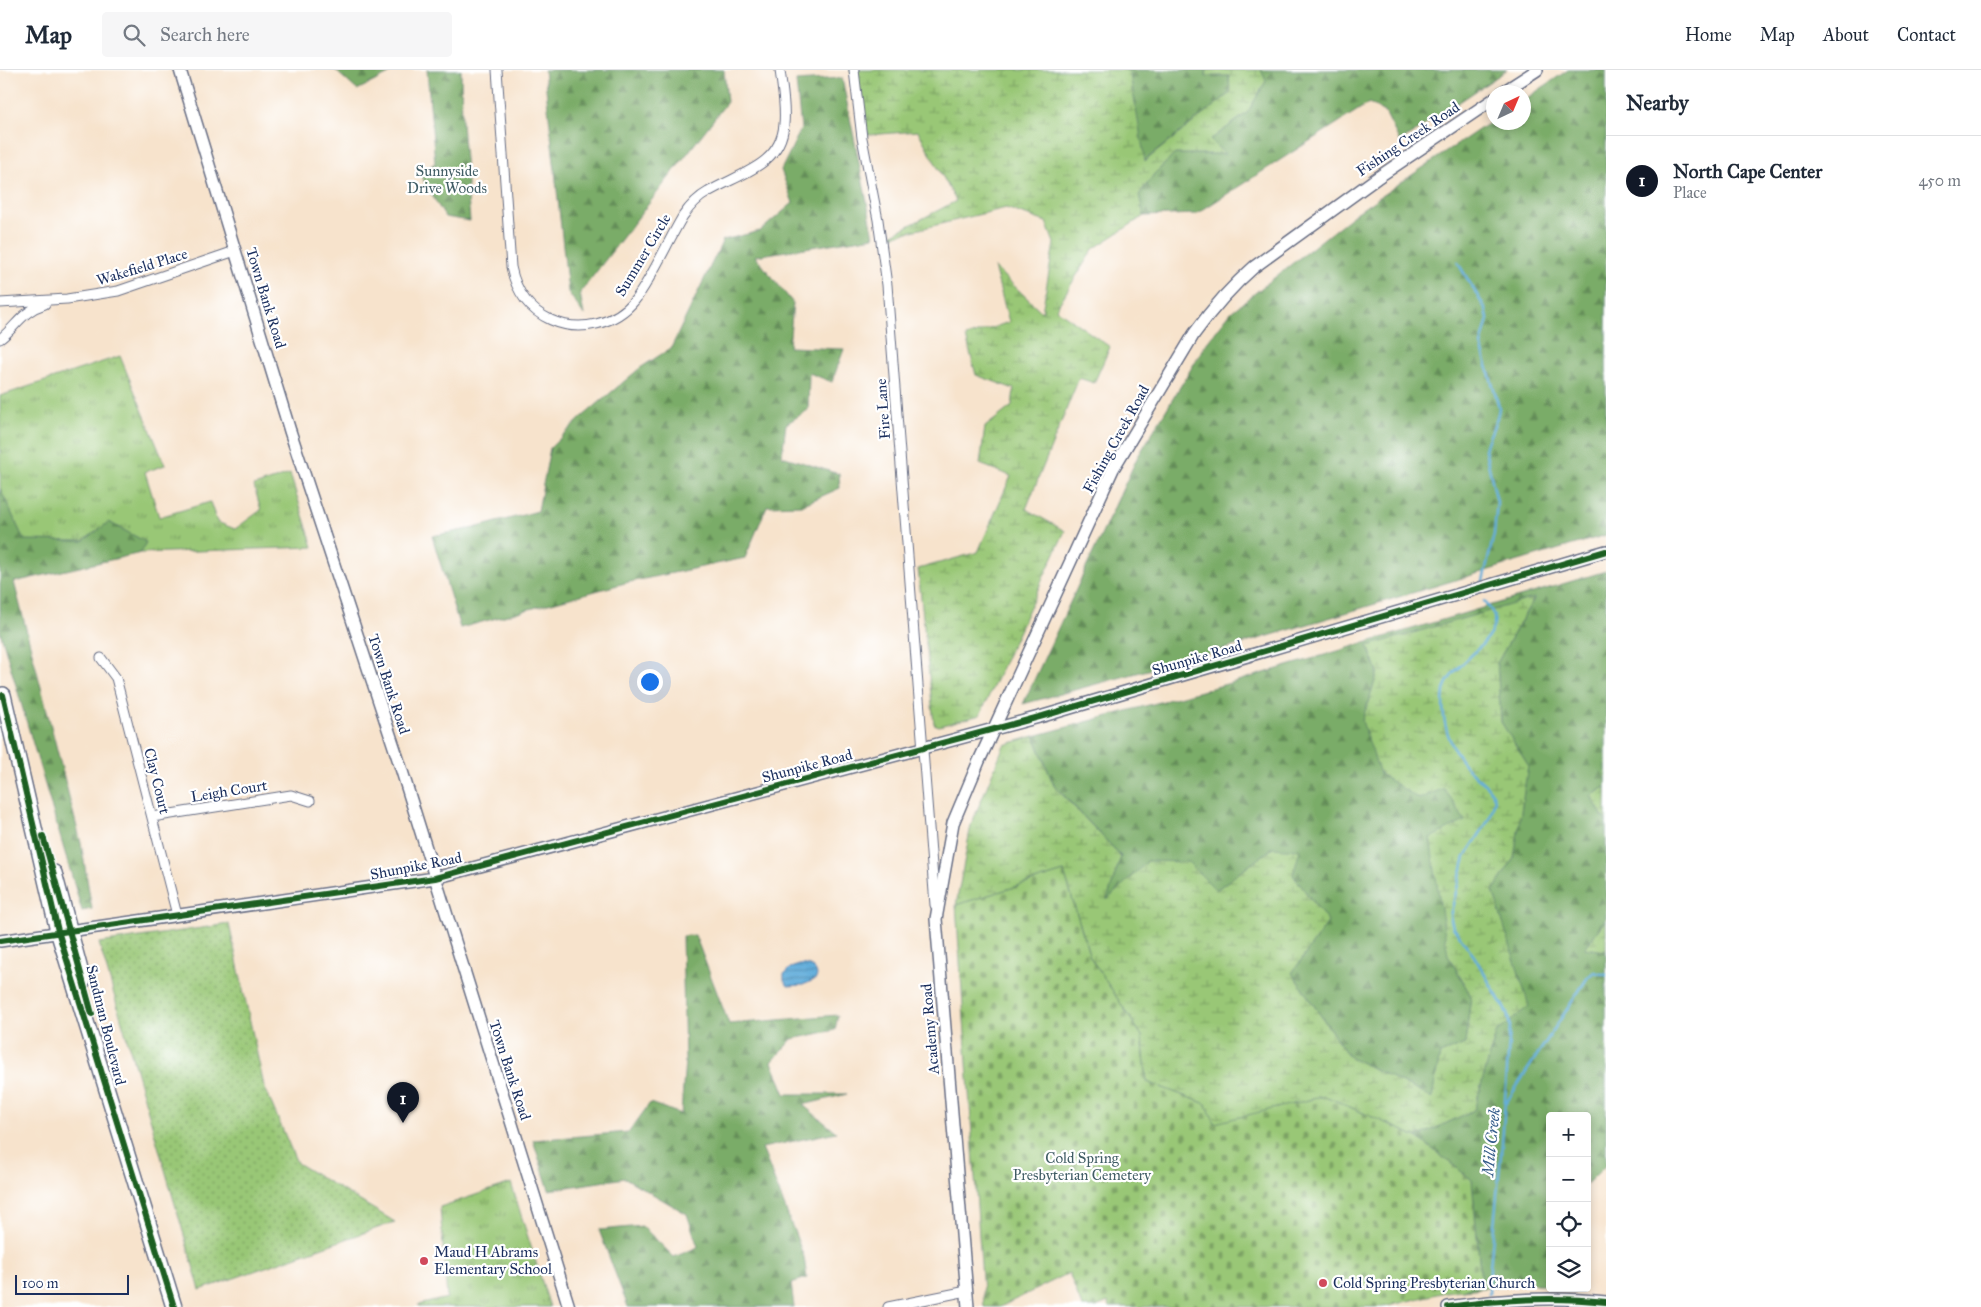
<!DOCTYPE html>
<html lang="en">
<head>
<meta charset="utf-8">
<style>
  :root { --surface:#fff; --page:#f6f6f7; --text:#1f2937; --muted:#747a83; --line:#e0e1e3; --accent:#111827 }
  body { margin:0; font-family:"IM FELL Great Primer",serif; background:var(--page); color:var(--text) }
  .controls { position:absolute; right:15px; bottom:15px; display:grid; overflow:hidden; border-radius:5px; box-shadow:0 2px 8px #0003 }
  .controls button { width:45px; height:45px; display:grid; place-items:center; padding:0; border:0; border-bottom:1px solid var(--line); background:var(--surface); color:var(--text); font:25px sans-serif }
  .compass { position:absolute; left:1486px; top:15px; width:45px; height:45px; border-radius:50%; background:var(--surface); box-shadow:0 2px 8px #0003; rotate:44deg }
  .scale { position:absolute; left:15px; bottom:12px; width:114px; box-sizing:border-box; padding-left:5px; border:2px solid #1b2f5e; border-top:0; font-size:14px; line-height:18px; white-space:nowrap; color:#1b2f5e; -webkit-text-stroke:4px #fff; paint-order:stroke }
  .you { position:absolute; left:649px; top:611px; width:18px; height:18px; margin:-12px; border:4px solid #fff; border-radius:50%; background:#1a73e8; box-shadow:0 0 0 8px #1a73e833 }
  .badge { display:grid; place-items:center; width:32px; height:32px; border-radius:50%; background:var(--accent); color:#fff; font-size:16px; font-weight:700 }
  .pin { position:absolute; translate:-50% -41px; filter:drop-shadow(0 1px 2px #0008) }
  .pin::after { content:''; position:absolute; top:26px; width:18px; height:15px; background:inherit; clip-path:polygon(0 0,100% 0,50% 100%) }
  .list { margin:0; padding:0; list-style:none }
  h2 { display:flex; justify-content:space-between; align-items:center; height:65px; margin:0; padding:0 20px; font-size:21px }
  h2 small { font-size:16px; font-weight:400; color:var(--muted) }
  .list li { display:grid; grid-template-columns:32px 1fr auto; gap:15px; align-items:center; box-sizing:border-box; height:90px; padding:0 20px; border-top:1px solid var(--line) }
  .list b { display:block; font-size:19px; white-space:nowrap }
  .list p { margin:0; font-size:16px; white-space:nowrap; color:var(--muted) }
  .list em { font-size:16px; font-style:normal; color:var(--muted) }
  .icon { flex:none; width:28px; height:28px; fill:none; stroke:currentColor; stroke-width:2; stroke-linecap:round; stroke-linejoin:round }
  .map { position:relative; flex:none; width:1606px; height:1237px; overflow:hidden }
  header { display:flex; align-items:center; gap:30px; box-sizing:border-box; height:70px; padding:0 25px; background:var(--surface); border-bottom:1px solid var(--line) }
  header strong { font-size:24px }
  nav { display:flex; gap:28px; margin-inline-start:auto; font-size:18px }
  .search { width:350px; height:45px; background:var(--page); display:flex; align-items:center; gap:12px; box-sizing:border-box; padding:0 18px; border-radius:5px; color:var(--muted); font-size:19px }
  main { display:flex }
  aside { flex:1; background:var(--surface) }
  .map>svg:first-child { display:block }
</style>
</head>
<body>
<header>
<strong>Map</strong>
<div class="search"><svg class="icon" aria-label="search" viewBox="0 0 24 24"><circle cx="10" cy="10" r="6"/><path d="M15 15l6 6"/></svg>Search here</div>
<nav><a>Home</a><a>Map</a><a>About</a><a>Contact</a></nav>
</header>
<main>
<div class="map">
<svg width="1606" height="1237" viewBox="0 0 1606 1237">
  <defs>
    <pattern id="grass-dots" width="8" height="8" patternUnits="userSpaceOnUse" patternTransform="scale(1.25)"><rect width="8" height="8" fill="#99c776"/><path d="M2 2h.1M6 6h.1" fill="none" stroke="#7ca264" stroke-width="1.8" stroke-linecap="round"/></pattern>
    <pattern id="forest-firs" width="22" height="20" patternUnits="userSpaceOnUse" patternTransform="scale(1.25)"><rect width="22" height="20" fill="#7aac67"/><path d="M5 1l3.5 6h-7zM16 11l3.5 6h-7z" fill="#638c58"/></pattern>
    <pattern id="wetland-marsh" width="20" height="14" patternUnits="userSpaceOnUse" patternTransform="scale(1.25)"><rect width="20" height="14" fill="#99c776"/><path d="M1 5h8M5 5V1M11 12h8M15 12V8" fill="none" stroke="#7ca264"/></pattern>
    <pattern id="cemetery-stones" width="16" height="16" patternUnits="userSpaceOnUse" patternTransform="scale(1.25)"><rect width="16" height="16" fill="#99c776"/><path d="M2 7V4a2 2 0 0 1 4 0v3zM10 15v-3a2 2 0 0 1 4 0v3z" fill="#7ca264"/></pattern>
    <pattern id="park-tufts" width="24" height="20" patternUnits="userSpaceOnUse" patternTransform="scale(1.25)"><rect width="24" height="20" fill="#99c776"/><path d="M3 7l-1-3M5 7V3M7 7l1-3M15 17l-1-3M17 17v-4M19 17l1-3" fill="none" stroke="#7ca264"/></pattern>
    <pattern id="water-rules" width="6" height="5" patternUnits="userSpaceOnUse" patternTransform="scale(1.25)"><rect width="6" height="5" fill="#63aedb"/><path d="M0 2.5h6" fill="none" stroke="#518eb5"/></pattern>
  </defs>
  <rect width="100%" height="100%" fill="#fff"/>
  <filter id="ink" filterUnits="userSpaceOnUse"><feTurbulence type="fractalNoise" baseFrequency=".02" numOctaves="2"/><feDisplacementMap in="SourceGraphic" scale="10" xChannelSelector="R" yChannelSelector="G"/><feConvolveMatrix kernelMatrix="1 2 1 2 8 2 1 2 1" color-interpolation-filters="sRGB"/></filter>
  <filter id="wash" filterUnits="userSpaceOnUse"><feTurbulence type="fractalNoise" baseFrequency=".0096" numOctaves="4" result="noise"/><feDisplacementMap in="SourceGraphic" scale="20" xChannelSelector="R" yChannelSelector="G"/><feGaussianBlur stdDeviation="1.12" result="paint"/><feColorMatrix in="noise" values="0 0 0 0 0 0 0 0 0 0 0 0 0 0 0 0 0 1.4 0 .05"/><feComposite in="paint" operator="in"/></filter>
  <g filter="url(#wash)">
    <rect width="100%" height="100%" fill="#f7e3cc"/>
    <path fill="url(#grass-dots)" stroke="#5a7b6a" d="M 229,854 L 264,1016 L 297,1093 L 395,1152 L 200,1220 L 99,873 Z"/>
    <path fill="url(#forest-firs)" stroke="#4a6e62" d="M 335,0 L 391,0 L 389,4 L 357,20 Z
      M 427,0 L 461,0 L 462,53 L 470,151 L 445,147 L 419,103 L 435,93 Z
      M 544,0 L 724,0 L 727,32 L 580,223 L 584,245 L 568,222 Z
      M 1126,0 L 1207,0 L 1206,6 L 1229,6 L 1230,23 L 1144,91 L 1130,4 Z
      M 1261,0 L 1507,0 L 1400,72 L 1385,42 L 1369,33 L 1196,144 L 1144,146 L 1139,125 L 1154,104 L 1175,84 L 1224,84 L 1210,70 L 1247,43 L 1266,11 Z
      M 1568,0 L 1606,0 L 1606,465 L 1225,579 L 1023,634 L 1137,388 L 1206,274 L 1231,242 L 1356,143 L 1493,50 L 1494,52 L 1524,52 L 1524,30 Z
      M 842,8 L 874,167 L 755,186 L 793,233 L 789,277 L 844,279 L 832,312 L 809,303 L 808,340 L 786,354 L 782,386 L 839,404 L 840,418 L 802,435 L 767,436 L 745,488 L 625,513 L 460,558 L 432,466 L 474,458 L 538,441 L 550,378 L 582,347 L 640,298 L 671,278 L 723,170 L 760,161 L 793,133 L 781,100 L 801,59 L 796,11 Z
      M 0,418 L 24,470 L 83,471 L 109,452 L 146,472 L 141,483 L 14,512 L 81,773 L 92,839 L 82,841 L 0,561 Z
      M 1606,501 L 1606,717 L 1591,726 L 1606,752 L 1606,849 L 1585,878 L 1606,881 L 1606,1095 L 1587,1114 L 1587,1046 L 1550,1046 L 1550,1214 L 1522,1214 L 1462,1220 L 1481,1212 L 1472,1110 L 1417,1067 L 1474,1040 L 1496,963 L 1528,936 L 1493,821 L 1514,788 L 1528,695 L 1501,652 L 1497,593 L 1534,529 L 1368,577 L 1378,602 L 1362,651 L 1444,718 L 1466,751 L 1448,885 L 1471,926 L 1465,974 L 1440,984 L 1432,1028 L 1348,986 L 1292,903 L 1328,852 L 1273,778 L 1216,820 L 1188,792 L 1106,831 L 1121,786 L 1054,715 L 1034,666 L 1234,612 Z
      M 695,865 L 729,954 L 838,945 L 835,960 L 792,969 L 772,992 L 785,1024 L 847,1024 L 803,1035 L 836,1062 L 762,1078 L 804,1187 L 807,1208 L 791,1213 L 794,1237 L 628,1237 L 599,1160 L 642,1156 L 674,1187 L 698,1177 L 687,1144 L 625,1108 L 549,1120 L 533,1070 L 629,1062 L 650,1033 L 681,1044 L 685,990 L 682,866 Z"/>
    <path fill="url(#wetland-marsh)" stroke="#5a7b6a" d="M 850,0 L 1126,0 L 1130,4 L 1145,91 L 1230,23 L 1229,6 L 1206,6 L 1207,0 L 1261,0 L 1266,11 L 1247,43 L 1210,70 L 1225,84 L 1175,84 L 1154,104 L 1139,125 L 1144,146 L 1093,179 L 1056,239 L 1110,277 L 1094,313 L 1079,308 L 1026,439 L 1065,461 L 980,645 L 939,656 L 934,654 L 918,499 L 978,482 L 1011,406 L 980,394 L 985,357 L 1012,336 L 1014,319 L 976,305 L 966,267 L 1009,252 L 994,197 L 1042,242 L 1054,173 L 1046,152 L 1006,138 L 887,167 L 956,131 L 918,61 L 868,65 Z
      M 1534,528 L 1497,593 L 1501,652 L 1528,695 L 1514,788 L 1493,821 L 1529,936 L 1496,963 L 1474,1040 L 1417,1067 L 1325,1026 L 1215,1054 L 1206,1034 L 1147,1012 L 1142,966 L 1090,887 L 1064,802 L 956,835 L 971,755 L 1004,675 L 1034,666 L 1054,716 L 1121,786 L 1107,830 L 1148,791 L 1188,792 L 1216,820 L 1273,778 L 1300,780 L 1293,805 L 1328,852 L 1292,903 L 1348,986 L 1432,1028 L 1440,984 L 1465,974 L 1471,926 L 1448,885 L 1430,768 L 1465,751 L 1444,718 L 1419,729 L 1380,704 L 1362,651 L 1378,602 L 1368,576 Z
      M 1606,717 L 1606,752 L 1591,726 Z
      M 1606,849 L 1606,881 L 1585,878 Z"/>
    <path fill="url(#cemetery-stones)" stroke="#5a7b6a" d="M 1064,802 L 1090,887 L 1142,966 L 1147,1012 L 1206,1034 L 1215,1053 L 1325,1026 L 1417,1067 L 1472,1110 L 1481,1213 L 1462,1220 L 1445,1222 L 1384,1237 L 1110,1237 L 1108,1232 L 1096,1237 L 1082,1237 L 1069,1203 L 1000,1237 L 984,1237 L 956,835 Z"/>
    <path fill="url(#park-tufts)" stroke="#5a7b6a" d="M 120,286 L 165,395 L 145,402 L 159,447 L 210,432 L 217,452 L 235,459 L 261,440 L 254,416 L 290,404 L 313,477 L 141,483 L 146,472 L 109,452 L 83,471 L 24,470 L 0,418 L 0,326 Z
      M 511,1113 L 550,1237 L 420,1237 L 418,1235 L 447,1228 L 440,1137 Z"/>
    <path fill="url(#water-rules)" stroke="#3f6e9c" d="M 799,895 C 807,894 815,896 817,905 L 816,909 L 803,915 L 788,916 L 784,911 L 784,904 L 790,898 Z"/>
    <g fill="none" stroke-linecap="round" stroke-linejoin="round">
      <path stroke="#63aedb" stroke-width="2.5" d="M 1458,193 L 1486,240 L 1488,249 L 1481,275 L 1499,337 C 1498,353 1488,365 1485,380 L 1497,432 L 1494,464 L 1483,511
        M 1484,531 C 1488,536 1493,541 1494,547 C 1499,573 1448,596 1444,621 C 1440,651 1450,680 1470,701 C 1479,710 1491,717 1495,729 L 1490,748 L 1465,787 L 1450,846 L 1453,857 L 1474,886 L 1507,943 L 1510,956 L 1502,1074 L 1490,1197 L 1489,1224
        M 1506,1033 L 1588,907 L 1594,902 L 1606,905"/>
    </g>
  </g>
  <g filter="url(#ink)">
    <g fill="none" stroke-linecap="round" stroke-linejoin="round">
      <g stroke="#686e84" stroke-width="11">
        <path id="street" d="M 497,0 L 511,197 C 516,221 529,240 551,250 C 580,263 616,254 635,230 C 652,208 668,171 683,146 C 690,136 697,128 708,122 C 738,104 781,96 784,54 C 786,36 782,18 780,0
          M 854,0 L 862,68 L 878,150 L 887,215 L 935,835
          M 0,233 L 67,229 L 118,221 L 235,181
          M 0,269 C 17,256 22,241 45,234
          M 101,588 L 116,608 L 177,845
          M 152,747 L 291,725 L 310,731
          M 888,1237 L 967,1221"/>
      </g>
      <g stroke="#686e84" stroke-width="14">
        <path id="secondary" d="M 180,0 L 290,361 L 401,698 L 569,1237
          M 1503,22 L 1537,0
          M 0,871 L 435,808 L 1043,646 L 1606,481
          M 968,1237 L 936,849 L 953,753 L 979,691 L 1113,399 L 1194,264 C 1212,239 1231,217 1254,197 L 1377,108 L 1494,29
          M 1448,1237 C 1501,1229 1553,1226 1606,1232"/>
      </g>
      <g stroke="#686e84" stroke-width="18">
        <path id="highway" d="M 3,625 L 58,861 L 174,1237
          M 54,803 L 83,911"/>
      </g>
      <use href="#street" stroke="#fff" stroke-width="9"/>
      <use href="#secondary" stroke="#fff" stroke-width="11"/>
      <use href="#highway" stroke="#fff" stroke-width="15"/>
      <g stroke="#fff" stroke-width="9">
        <path id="cycleway" d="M 3,625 L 58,861 L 174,1237
          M 43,766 L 92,944
          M 0,871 L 435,808 L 1043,646 L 1606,481
          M 1448,1237 C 1501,1229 1553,1226 1606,1232"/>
      </g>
      <use href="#cycleway" stroke="#1b5e20" stroke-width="6"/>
    </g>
  </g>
  <g fill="#d1495b" stroke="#fff" stroke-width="2">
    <circle cx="424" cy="1191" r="5"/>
    <circle cx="1323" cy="1213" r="5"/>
  </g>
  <g text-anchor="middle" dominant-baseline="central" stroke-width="4.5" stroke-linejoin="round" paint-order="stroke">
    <g font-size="15" fill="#1b2f5e" stroke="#fff">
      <text transform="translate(1408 69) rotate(-34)">Fishing Creek Road</text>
      <text transform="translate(643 185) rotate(-59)">Summer Circle</text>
      <text transform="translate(142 197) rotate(-17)">Wakefield Place</text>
      <text transform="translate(266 228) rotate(73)">Town Bank Road</text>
      <text transform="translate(883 339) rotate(-94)">Fire Lane</text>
      <text transform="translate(1116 369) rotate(-61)">Fishing Creek Road</text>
      <text transform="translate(1197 588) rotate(-16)">Shunpike Road</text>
      <text transform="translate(389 614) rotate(72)">Town Bank Road</text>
      <text transform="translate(807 696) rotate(-15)">Shunpike Road</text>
      <text transform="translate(157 711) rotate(76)">Clay Court</text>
      <text transform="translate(229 721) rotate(-9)">Leigh Court</text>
      <text transform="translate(416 796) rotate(-11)">Shunpike Road</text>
      <text transform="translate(106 955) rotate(76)">Sandman Boulevard</text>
      <text transform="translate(930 959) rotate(-95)">Academy Road</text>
      <text transform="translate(510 1000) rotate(72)">Town Bank Road</text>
    </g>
    <g font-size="15" fill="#415d65" stroke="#fff">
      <text x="447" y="101">Sunnyside<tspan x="447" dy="17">Drive Woods</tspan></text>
      <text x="1082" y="1088">Cold Spring<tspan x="1082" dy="17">Presbyterian Cemetery</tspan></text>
    </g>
    <g font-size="15" fill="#1b2f5e" stroke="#fff" text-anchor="start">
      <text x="434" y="1182">Maud H Abrams<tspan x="434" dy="17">Elementary School</tspan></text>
      <text x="1333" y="1213">Cold Spring Presbyterian Church</text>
    </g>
    <g font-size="16" font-style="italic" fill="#345b8a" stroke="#fff">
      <text transform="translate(1491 1072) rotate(-84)">Mill Creek</text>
    </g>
  </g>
</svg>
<div class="controls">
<button>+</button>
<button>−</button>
<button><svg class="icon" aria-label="locate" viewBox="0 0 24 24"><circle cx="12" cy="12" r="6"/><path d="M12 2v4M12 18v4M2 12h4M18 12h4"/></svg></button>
<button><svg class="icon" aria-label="layers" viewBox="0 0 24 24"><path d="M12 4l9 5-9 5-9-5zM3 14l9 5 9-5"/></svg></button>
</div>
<svg class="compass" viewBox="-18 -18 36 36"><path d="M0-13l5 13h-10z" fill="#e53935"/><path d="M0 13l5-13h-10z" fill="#747a83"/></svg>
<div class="scale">100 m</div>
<div class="you"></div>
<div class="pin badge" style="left:403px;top:1053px">1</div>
</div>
<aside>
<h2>Nearby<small></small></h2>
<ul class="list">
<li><span class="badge">1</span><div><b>North Cape Center</b><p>Place</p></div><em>450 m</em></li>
</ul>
</aside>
</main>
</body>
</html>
